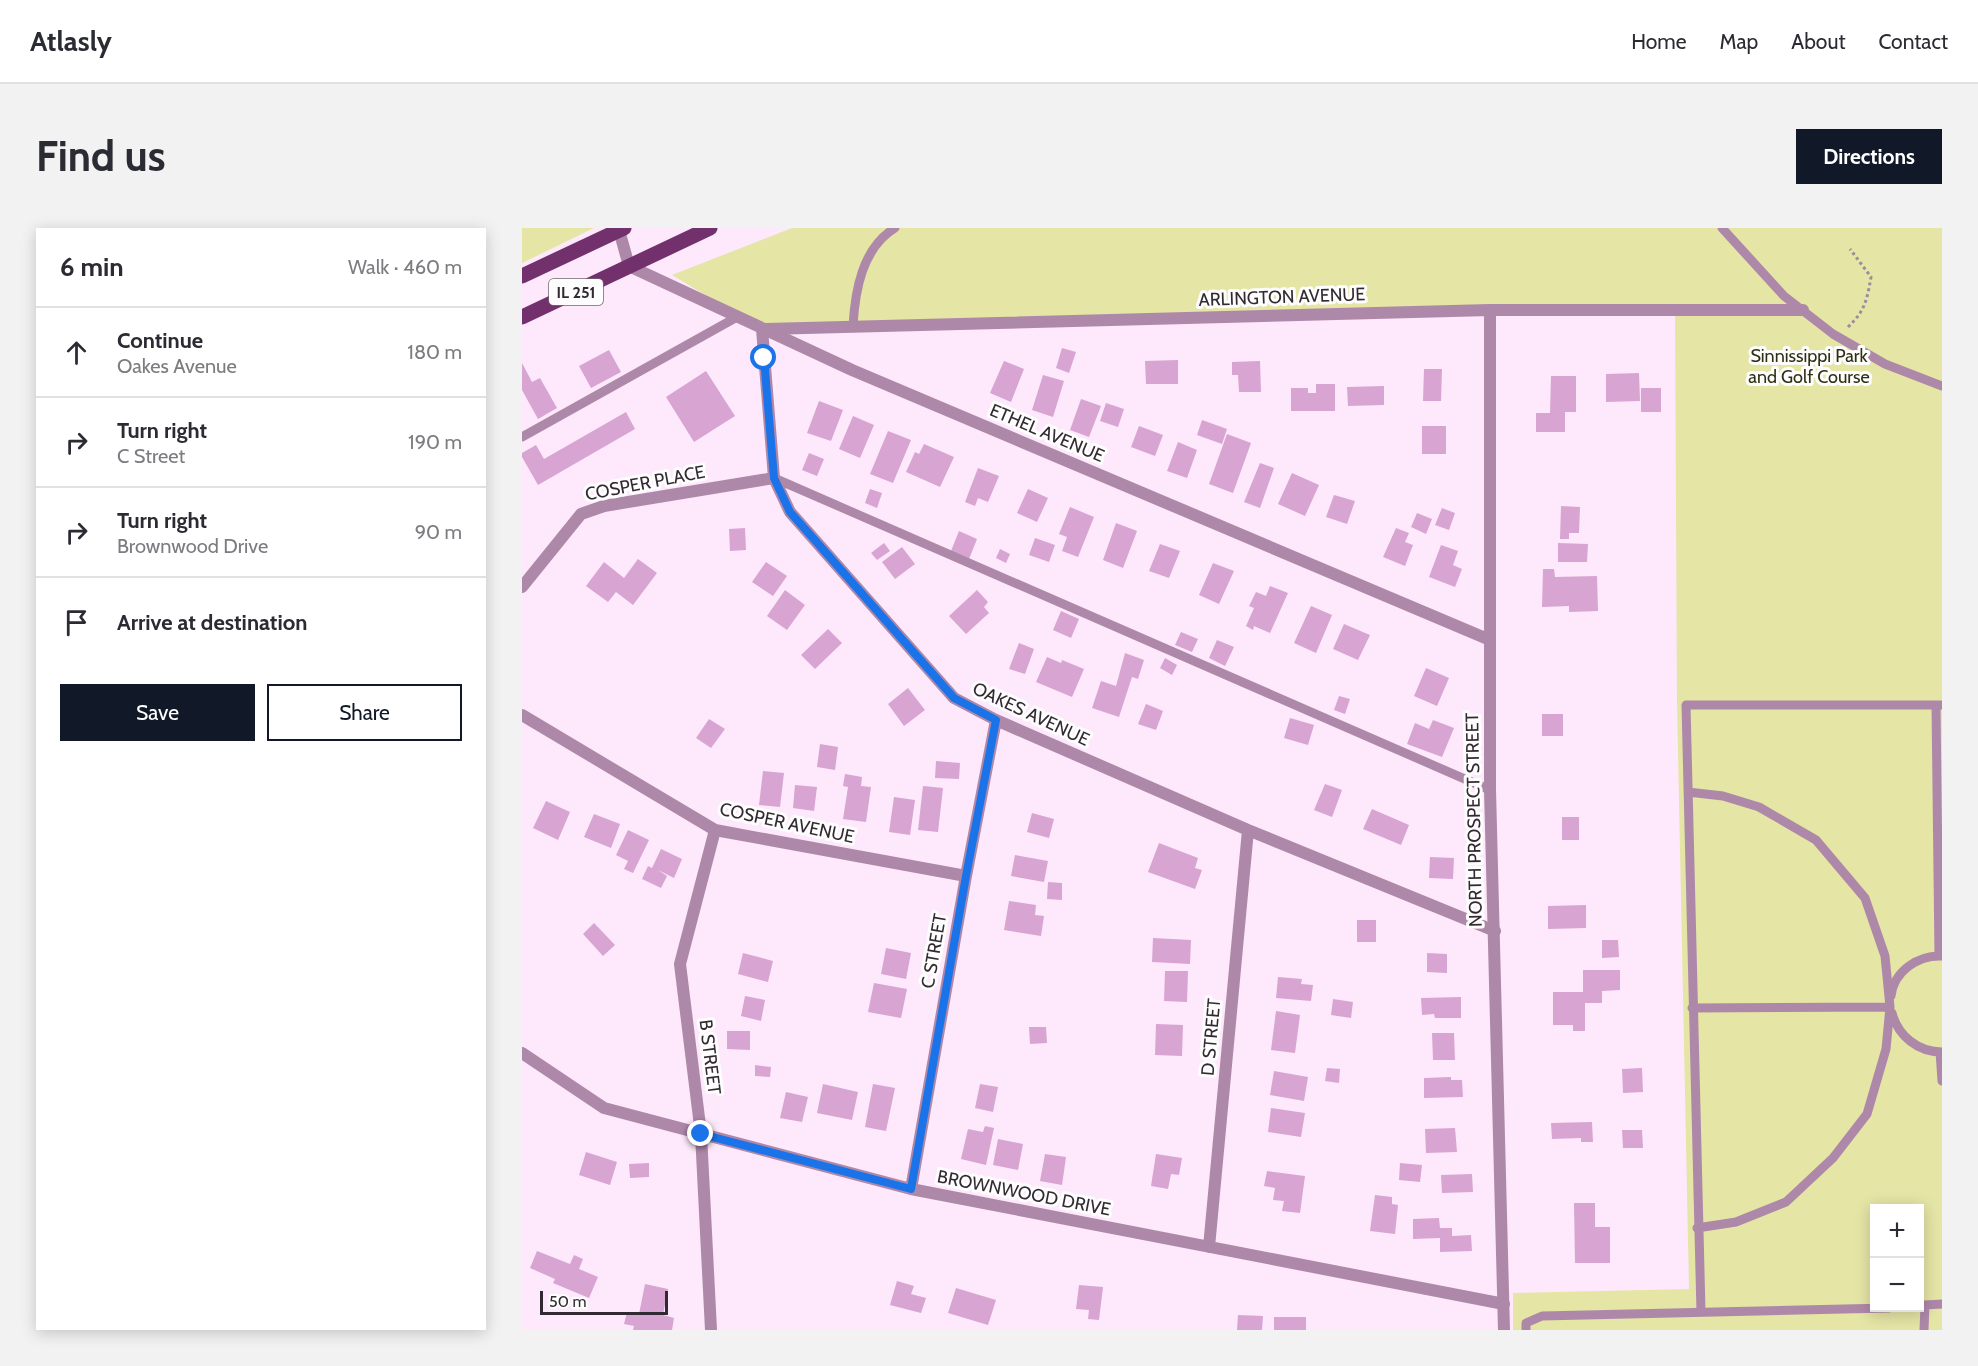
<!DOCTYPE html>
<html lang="en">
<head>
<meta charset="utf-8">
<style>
  :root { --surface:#fff; --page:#f2f2f3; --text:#2b2b33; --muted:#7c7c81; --line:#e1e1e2; --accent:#111827 }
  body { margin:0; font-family:Cabin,sans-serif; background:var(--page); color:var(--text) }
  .controls { position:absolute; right:18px; bottom:18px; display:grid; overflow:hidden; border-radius:0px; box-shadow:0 3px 15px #0003 }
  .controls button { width:54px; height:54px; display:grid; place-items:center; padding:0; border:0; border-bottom:2px solid var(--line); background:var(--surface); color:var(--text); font:30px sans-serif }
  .scale { position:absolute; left:18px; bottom:15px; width:128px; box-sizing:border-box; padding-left:6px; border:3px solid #322a31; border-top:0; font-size:16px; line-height:21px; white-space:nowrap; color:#322a31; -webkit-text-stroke:4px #fdfdfd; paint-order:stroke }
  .stop { position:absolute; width:18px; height:18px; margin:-14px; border:4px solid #1a73e8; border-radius:50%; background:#fff }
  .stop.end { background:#1a73e8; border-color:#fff; box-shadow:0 2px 6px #0008 }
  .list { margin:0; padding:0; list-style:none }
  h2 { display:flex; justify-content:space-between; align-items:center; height:78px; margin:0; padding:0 24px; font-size:26px }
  h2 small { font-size:20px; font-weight:400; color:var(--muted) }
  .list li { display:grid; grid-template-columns:39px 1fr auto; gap:18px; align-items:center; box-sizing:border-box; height:90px; padding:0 24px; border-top:2px solid var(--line) }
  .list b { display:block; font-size:22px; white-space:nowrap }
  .list p { margin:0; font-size:20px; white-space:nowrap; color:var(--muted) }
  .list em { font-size:20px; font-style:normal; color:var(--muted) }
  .actions { display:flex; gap:12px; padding:18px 24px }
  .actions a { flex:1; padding:14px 0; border:2px solid var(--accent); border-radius:0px; text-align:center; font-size:21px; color:var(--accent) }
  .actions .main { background:var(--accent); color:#fff }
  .icon { flex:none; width:33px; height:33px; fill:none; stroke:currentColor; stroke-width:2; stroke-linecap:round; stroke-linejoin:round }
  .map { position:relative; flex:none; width:1420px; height:1102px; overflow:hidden; border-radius:0px }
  header { display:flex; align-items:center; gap:36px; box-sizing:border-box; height:84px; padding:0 30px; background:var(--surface); border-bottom:2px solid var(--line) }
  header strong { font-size:28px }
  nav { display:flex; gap:33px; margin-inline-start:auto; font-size:21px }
  .intro { display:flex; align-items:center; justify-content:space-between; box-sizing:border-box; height:144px; padding:0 36px }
  h1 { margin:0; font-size:42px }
  .button { padding:15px 27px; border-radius:0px; background:var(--accent); color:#fff; font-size:21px; font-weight:700 }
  main { display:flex; gap:36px; padding:0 36px }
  aside { flex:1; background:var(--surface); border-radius:0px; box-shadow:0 3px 15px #0003 }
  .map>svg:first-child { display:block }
</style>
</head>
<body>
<header>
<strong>Atlasly</strong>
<nav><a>Home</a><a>Map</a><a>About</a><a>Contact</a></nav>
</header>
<div class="intro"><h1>Find us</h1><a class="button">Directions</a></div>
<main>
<aside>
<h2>6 min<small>Walk · 460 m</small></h2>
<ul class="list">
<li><svg class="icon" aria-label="ahead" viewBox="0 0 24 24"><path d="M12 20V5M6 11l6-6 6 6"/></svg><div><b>Continue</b><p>Oakes Avenue</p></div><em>180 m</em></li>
<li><svg class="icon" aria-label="right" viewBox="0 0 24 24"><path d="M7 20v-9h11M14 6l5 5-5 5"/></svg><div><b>Turn right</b><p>C Street</p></div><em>190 m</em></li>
<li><svg class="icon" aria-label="right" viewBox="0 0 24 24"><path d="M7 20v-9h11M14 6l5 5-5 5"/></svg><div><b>Turn right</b><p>Brownwood Drive</p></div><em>90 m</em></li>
<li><svg class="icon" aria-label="arrive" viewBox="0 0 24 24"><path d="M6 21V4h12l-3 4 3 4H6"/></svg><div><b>Arrive at destination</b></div></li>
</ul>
<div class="actions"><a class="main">Save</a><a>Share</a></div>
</aside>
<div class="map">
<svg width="1420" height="1102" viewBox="0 0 1420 1102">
  <rect width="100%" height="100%" fill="#fee8fb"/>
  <path fill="#e5e5a6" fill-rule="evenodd" d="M 0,0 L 72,0 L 0,35 Z
    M 270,0 L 1420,0 L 1420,1102 L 991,1102 L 991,1065 L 1167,1061 L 1155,474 L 1153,82 L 240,101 L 150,47 ZM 1352,980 L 1398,980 L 1398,1080 L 1352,1080 Z"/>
  <path fill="#d8a4d2" d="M 540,120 L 554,124 L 547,145 L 534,140 Z
    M 87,122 L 99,144 L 69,160 L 57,138 Z
    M 656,132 L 656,156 L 624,156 L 623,133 Z
    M 482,133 L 502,141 L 489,174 L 468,165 Z
    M 738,133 L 739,164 L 717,164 L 716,147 L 710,147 L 710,134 Z
    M 0,135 L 10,154 L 18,150 L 35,180 L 16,191 L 0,162 Z
    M 902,141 L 920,141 L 919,173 L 901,173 Z
    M 184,143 L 213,188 L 172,214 L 144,169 Z
    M 1117,145 L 1118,173 L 1084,174 L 1084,146 Z
    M 521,147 L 542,153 L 531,189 L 510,182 Z
    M 1029,148 L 1054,148 L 1054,184 L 1043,184 L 1043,204 L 1014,204 L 1014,185 L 1028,185 Z
    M 794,156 L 813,156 L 813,183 L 769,183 L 769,160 L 786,160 L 786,165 L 794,165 Z
    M 862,158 L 862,177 L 826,178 L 825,159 Z
    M 1119,160 L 1139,160 L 1139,184 L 1119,184 Z
    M 559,171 L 579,178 L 567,209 L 548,202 Z
    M 297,173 L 321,182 L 309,213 L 285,205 Z
    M 584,175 L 602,181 L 596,199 L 578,193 Z
    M 104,184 L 113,201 L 16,257 L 0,229 L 0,225 L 14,217 L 22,231 Z
    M 331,188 L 352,197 L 338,230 L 317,221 Z
    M 680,192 L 705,201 L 700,216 L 675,207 Z
    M 617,198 L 641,207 L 633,228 L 609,219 Z
    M 900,198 L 924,198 L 924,226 L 900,226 Z
    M 366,203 L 389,212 L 371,255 L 348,246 Z
    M 705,206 L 729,215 L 711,265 L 687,256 Z
    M 656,214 L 675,222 L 665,250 L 645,243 Z
    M 402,216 L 432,229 L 418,259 L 384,244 L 393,224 L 397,226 Z
    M 287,225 L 302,231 L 295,248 L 280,242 Z
    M 738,235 L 752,240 L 738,280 L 722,274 Z
    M 456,240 L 477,248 L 466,274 L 456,270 L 453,278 L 443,274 Z
    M 770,245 L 797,257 L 783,288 L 756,276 Z
    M 348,261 L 360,265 L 355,280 L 343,275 Z
    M 506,261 L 526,270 L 515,294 L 495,285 Z
    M 812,267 L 833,273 L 825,296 L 804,289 Z
    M 1039,278 L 1058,279 L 1057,305 L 1047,305 L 1047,311 L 1038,311 Z
    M 548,279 L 572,289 L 556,329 L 540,323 L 545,309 L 537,306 Z
    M 920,280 L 933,285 L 927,302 L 913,297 Z
    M 895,285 L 910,291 L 904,306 L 889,299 Z
    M 594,295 L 615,303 L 601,340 L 581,332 Z
    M 223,300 L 224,322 L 208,323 L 207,301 Z
    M 874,300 L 887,305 L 883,314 L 891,317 L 883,338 L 861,329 Z
    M 437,303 L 455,311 L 447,331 L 429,323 Z
    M 513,310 L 533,317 L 527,334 L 507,327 Z
    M 362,315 L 368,323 L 355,332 L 349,325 Z
    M 1036,315 L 1066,316 L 1065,334 L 1036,334 Z
    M 638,316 L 658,323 L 647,350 L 627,343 Z
    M 919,317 L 936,323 L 931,337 L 940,341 L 933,359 L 907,349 Z
    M 380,319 L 393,336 L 373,351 L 360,334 Z
    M 478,321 L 488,326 L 484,335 L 474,330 Z
    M 116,331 L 135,345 L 111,377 L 94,364 L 86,374 L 64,358 L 82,334 L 102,350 Z
    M 244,334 L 265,348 L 251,368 L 230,354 Z
    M 691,335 L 712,343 L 697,376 L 677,367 Z
    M 1021,341 L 1032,341 L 1033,349 L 1075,348 L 1076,383 L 1047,384 L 1047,378 L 1020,379 Z
    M 748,358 L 766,365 L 748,405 L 732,398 L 731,402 L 724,398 L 732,380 L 727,378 L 734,364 L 744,368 Z
    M 263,362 L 283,377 L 265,402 L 245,388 Z
    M 455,362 L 466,374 L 462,379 L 467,385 L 444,406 L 427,388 Z
    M 789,378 L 810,387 L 794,425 L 772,415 Z
    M 539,383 L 557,391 L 549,410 L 531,402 Z
    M 822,396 L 848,407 L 836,432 L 811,421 Z
    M 306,401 L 320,415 L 293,441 L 279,427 Z
    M 659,404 L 676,411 L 670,424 L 653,417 Z
    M 695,412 L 712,419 L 703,438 L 687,430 Z
    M 497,415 L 512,421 L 503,446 L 487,441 Z
    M 603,425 L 622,432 L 616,451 L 610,449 L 597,489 L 570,480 L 579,453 L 594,458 Z
    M 525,429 L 539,435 L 540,432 L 562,441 L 550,469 L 514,454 Z
    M 643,430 L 655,437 L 650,447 L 638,440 Z
    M 904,440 L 927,450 L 915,478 L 892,468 Z
    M 386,460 L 403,482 L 382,498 L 366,476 Z
    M 817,468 L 828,471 L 823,486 L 812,482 Z
    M 624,476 L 641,483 L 634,502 L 616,496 Z
    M 1020,486 L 1041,486 L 1041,508 L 1020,508 Z
    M 768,490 L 792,497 L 786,517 L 762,510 Z
    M 187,491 L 203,501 L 189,520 L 174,510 Z
    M 911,492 L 932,500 L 920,529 L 885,516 L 893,495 L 907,501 Z
    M 298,516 L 316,519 L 313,542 L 295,539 Z
    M 414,533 L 438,535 L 437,551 L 413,550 Z
    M 241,543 L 262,545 L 258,579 L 237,577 Z
    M 323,546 L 340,549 L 339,558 L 349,559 L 344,594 L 321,591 L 326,559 L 321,558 Z
    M 803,556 L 820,562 L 810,589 L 792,582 Z
    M 273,557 L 295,559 L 292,583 L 271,580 Z
    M 401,558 L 421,560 L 416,604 L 396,602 Z
    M 372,569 L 393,572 L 388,607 L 367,604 Z
    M 24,573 L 48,584 L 36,612 L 11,600 Z
    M 850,581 L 887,597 L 879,617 L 841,601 Z
    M 510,585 L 532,591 L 527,610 L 505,604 Z
    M 72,586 L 98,596 L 89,620 L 62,609 Z
    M 1040,589 L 1057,589 L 1057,612 L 1040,612 Z
    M 106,602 L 127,612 L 111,645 L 102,641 L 106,633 L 94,627 Z
    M 637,615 L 676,630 L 673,640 L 680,642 L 673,661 L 626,644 Z
    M 139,621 L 160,631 L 152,650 L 136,642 L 145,648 L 139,660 L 120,651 L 126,638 L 130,640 Z
    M 493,627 L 526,633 L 522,654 L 489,648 Z
    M 908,629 L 932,630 L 931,651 L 907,650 Z
    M 526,654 L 540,655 L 540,672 L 525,671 Z
    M 487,673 L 514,677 L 513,687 L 522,688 L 519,708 L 482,702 Z
    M 1064,677 L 1064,700 L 1026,701 L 1026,678 Z
    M 835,692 L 854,692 L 854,714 L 835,714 Z
    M 72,695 L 93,717 L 81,728 L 61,706 Z
    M 631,710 L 669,712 L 668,736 L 630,734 Z
    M 1080,712 L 1096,712 L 1097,729 L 1080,730 Z
    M 364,720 L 389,725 L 384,751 L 359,746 Z
    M 221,725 L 251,733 L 246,754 L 216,746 Z
    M 905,725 L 925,726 L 925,745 L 905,744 Z
    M 1061,742 L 1098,742 L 1098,762 L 1080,763 L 1080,775 L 1063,775 L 1063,803 L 1051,803 L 1051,797 L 1031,797 L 1031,764 L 1061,764 Z
    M 643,743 L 666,743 L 665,774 L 642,773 Z
    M 756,749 L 780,751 L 779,756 L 791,757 L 789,773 L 754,770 Z
    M 352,755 L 385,761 L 379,790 L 346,784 Z
    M 223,768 L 243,772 L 239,793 L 219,788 Z
    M 939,769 L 939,790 L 913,790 L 912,786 L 900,787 L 899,770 Z
    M 811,771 L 831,774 L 829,790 L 809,787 Z
    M 754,783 L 778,787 L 773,825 L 749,822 Z
    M 634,796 L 661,797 L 660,828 L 633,827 Z
    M 507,799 L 524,799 L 525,815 L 508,816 Z
    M 205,803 L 228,803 L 228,822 L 205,821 Z
    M 910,805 L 932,805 L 933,832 L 911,832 Z
    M 233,837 L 249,839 L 248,849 L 233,848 Z
    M 805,840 L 818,841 L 817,855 L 803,853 Z
    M 1120,840 L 1121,864 L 1101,865 L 1100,841 Z
    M 752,843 L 786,849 L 782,873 L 748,867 Z
    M 929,849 L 929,852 L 940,852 L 941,869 L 902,870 L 902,850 Z
    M 301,856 L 336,864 L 330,892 L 295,885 Z
    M 351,856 L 373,860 L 364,903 L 343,899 Z
    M 458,856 L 476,859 L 471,884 L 453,880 Z
    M 264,864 L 286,869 L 280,894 L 258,890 Z
    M 749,880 L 783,885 L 779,909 L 746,904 Z
    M 1070,894 L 1071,914 L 1059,914 L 1059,910 L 1030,911 L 1029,895 Z
    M 463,898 L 472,900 L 464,937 L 439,931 L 446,901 L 461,904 Z
    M 933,900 L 935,924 L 904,925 L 903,901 Z
    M 1100,902 L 1120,902 L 1121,920 L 1101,920 Z
    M 476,911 L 501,916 L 496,942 L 471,937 Z
    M 64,924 L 95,934 L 88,957 L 57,947 Z
    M 523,926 L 544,929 L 540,957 L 518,953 Z
    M 634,926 L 660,930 L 657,947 L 649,946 L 646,961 L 629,958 Z
    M 127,935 L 127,949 L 108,950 L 107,936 Z
    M 878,935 L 900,937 L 898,954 L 877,952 Z
    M 745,943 L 783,948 L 778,985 L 760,983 L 762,973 L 751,972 L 753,960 L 742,958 Z
    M 950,946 L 951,964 L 920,965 L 919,947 Z
    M 853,967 L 870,969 L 870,976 L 876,977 L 873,1006 L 848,1003 Z
    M 1052,975 L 1073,975 L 1073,999 L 1088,999 L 1088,1035 L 1053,1035 Z
    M 917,990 L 918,1000 L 930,1000 L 930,1008 L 949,1007 L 950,1023 L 918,1024 L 918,1010 L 891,1011 L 891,991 Z
    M 15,1023 L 48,1036 L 52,1027 L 61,1031 L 57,1041 L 76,1049 L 67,1070 L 31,1055 L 33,1051 L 8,1040 Z
    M 375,1053 L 392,1058 L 389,1066 L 404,1070 L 399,1085 L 368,1077 Z
    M 123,1056 L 146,1061 L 141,1087 L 152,1090 L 150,1102 L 111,1102 L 112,1098 L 102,1096 L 105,1084 L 117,1086 Z
    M 557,1057 L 581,1059 L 577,1092 L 566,1091 L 567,1082 L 554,1081 Z
    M 434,1060 L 474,1072 L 466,1097 L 426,1085 Z
    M 716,1087 L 741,1088 L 740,1102 L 715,1102 Z
    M 752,1089 L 784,1089 L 784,1102 L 752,1102 Z"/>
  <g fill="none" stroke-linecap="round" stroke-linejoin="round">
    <path stroke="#9c8d9a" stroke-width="3" stroke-dasharray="3 3" stroke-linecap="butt" d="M 1326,99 C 1343,83 1345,72 1349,49 L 1328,21"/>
    <path stroke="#ae88a9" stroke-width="9" d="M 1200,0 L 1262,68 L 1311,106 L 1363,136 L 1420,158
      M 331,98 C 333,63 340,20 373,0
      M 0,209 L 215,89
      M 252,250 L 968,562
      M 1414,477 L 1417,728
      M 1166,564 L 1201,568 L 1237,579 L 1294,612 L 1343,670 L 1363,728 L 1368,779 L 1364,821 L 1345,886 L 1311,930 L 1264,974 L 1214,994 L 1175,1000
      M 1369,768 C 1372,743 1396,727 1420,728
      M 1170,780 L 1368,779
      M 1370,785 C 1376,808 1396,824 1420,824
      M 1418,824 L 1420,853
      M 1179,1084 L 1164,477 L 1420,477
      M 1004,1102 L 1004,1095 L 1020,1088 L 1367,1080
      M 1402,1102 L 1403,1077 L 1420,1076"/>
    <path stroke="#ae88a9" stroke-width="12" d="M 97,2 L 107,38 L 330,142 L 968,412 L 968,82
      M 240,101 L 252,250 L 268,284 L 432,470 L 474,492 L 726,602 L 973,703
      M 244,101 L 968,82 L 1281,82
      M 0,359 L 59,286 L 82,278 L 252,250
      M 0,487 L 193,602 L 444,648
      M 0,825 L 82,880 L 389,961 L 982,1076
      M 389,961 L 444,648 L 474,492
      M 687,1019 L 726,602
      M 189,1102 L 179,906 L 158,736 L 193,602"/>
    <path stroke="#ae88a9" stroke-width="12" d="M 968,412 L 968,562 L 982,1102"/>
    <path stroke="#72306d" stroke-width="15" d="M 0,48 L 102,0
      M 0,89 L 188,0"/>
  </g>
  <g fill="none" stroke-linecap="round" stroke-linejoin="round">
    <path stroke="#1a73e8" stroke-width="8" d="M 179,906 L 389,961 L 444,648 L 474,492 L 432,470 L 268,284 L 252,250 L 242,130"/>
  </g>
  <g text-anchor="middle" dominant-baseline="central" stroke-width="6" stroke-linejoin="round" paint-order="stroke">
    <rect fill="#fdfdfd" stroke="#6f696e" stroke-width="1.5" x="27" y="51" width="54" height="26" rx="4.5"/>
    <g font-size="16" font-weight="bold" fill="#322a31">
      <text x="54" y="64">IL 251</text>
    </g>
    <g font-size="18" fill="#322a31" stroke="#fdfdfd">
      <text transform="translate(760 69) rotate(-2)">ARLINGTON AVENUE</text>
      <text transform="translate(525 205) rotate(23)">ETHEL AVENUE</text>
      <text transform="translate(123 255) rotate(-11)">COSPER PLACE</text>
      <text transform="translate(509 486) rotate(25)">OAKES AVENUE</text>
      <text transform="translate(952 592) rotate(-91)">NORTH PROSPECT STREET</text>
      <text transform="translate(265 595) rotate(12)">COSPER AVENUE</text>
      <text transform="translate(412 723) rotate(-80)">C STREET</text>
      <text transform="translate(689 809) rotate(-85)">D STREET</text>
      <text transform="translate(188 829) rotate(83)">B STREET</text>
      <text transform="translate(502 965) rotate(11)">BROWNWOOD DRIVE</text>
    </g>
    <g font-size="18" fill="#2f2f11" stroke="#fdfdfd">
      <text x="1287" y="128">Sinnissippi Park<tspan x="1287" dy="21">and Golf Course</tspan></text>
    </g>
  </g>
</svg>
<div class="controls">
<button>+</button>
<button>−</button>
</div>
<div class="scale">50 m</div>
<div class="stop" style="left:242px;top:130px"></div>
<div class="stop end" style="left:179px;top:906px"></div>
</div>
</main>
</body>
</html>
